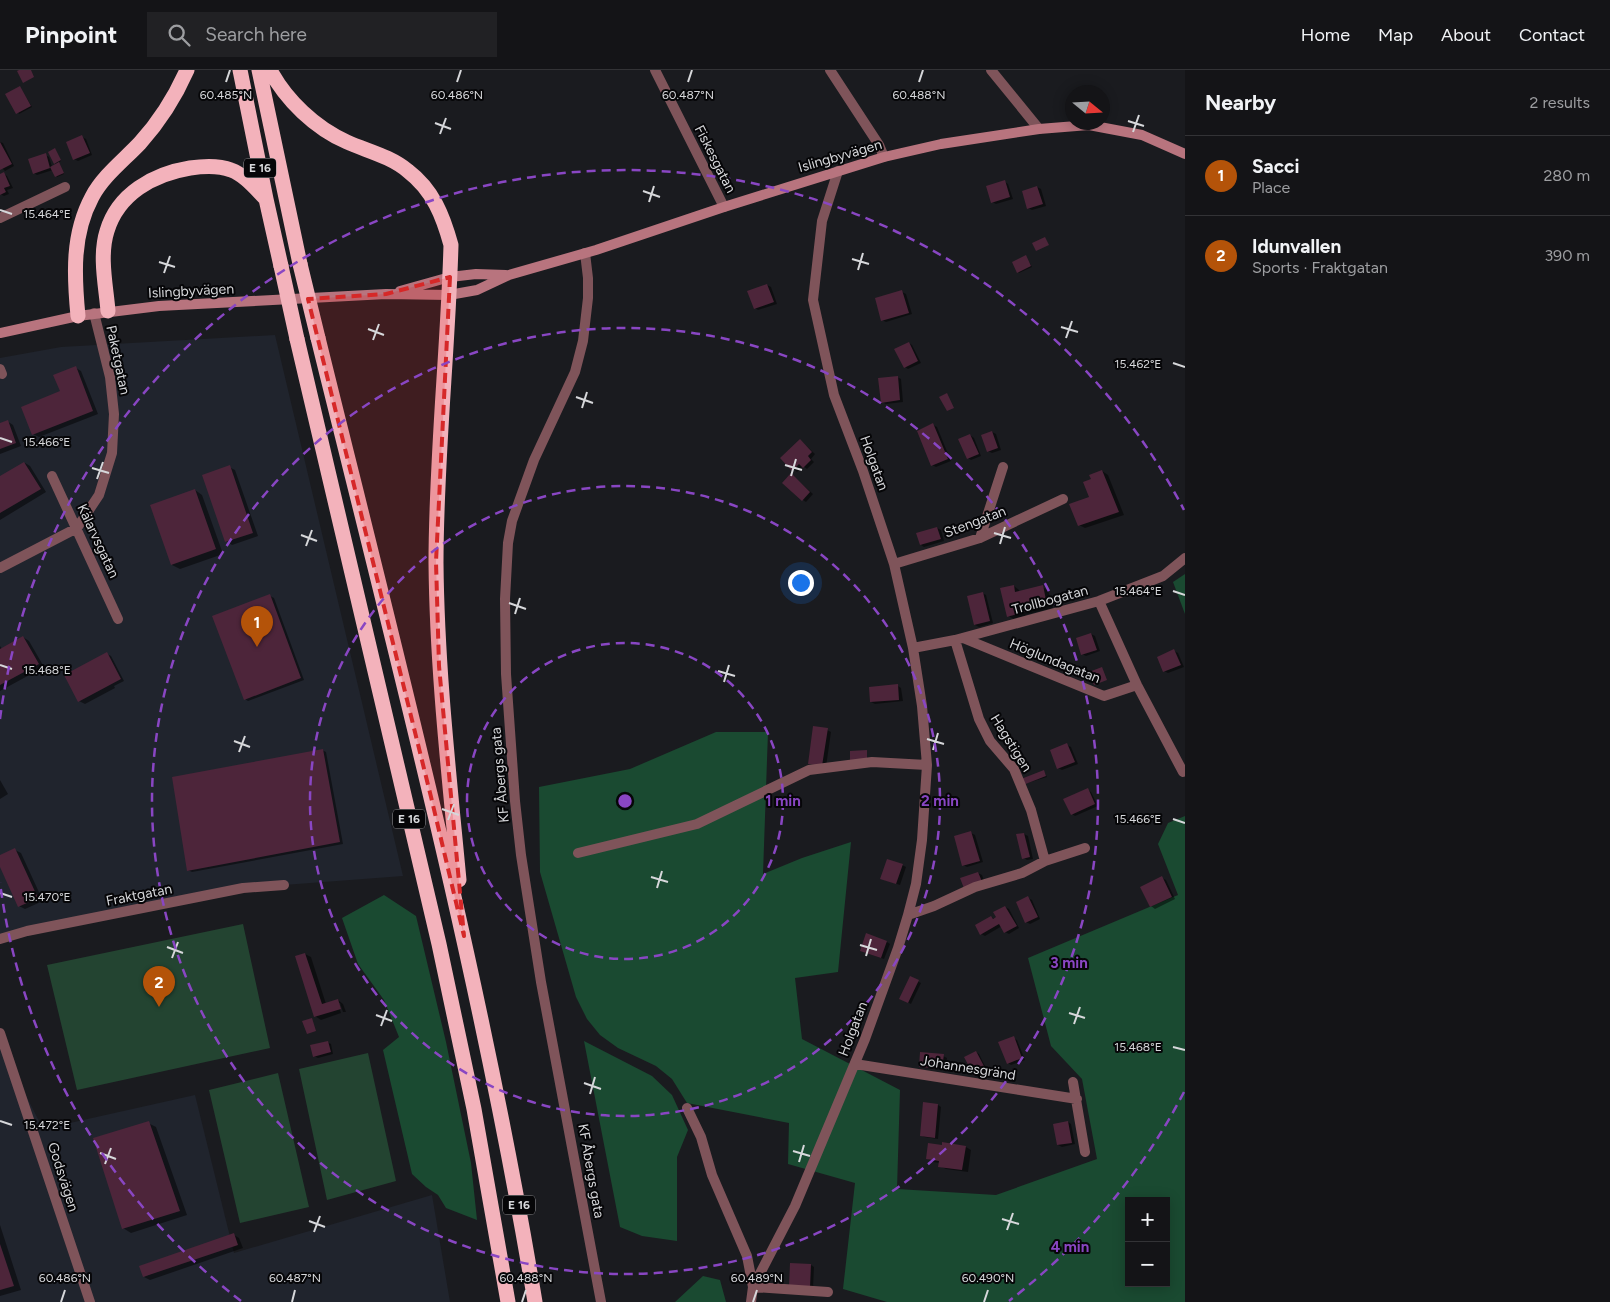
<!DOCTYPE html>
<html lang="en">
<head>
<meta charset="utf-8">
<style>
  :root { --surface:#141417; --page:#212124; --text:#f1f3f6; --muted:#9d9ea1; --line:#333336; --accent:#b45309 }
  body { margin:0; font-family:Figtree,sans-serif; background:var(--page); color:var(--text) }
  .controls { position:absolute; right:15px; bottom:15px; display:grid; overflow:hidden; border-radius:0px; box-shadow:0 2px 12px #0003 }
  .controls button { width:45px; height:45px; display:grid; place-items:center; padding:0; border:0; border-bottom:1px solid var(--line); background:var(--surface); color:var(--text); font:25px sans-serif }
  .compass { position:absolute; left:1065px; top:15px; width:45px; height:45px; border-radius:50%; background:var(--surface); box-shadow:0 2px 12px #0003; rotate:108deg }
  .you { position:absolute; left:800px; top:512px; width:18px; height:18px; margin:-12px; border:4px solid #fff; border-radius:50%; background:#1a73e8; box-shadow:0 0 0 8px #1a73e833 }
  .badge { display:grid; place-items:center; width:32px; height:32px; border-radius:50%; background:var(--accent); color:#fff; font-size:16px; font-weight:700 }
  .pin { position:absolute; translate:-50% -41px; filter:drop-shadow(0 1px 2px #0008) }
  .pin::after { content:''; position:absolute; top:26px; width:18px; height:15px; background:inherit; clip-path:polygon(0 0,100% 0,50% 100%) }
  .list { margin:0; padding:0; list-style:none }
  h2 { display:flex; justify-content:space-between; align-items:center; height:65px; margin:0; padding:0 20px; font-size:21px }
  h2 small { font-size:16px; font-weight:400; color:var(--muted) }
  .list li { display:grid; grid-template-columns:32px 1fr auto; gap:15px; align-items:center; box-sizing:border-box; height:80px; padding:0 20px; border-top:1px solid var(--line) }
  .list b { display:block; font-size:19px; white-space:nowrap }
  .list p { margin:0; font-size:16px; white-space:nowrap; color:var(--muted) }
  .list em { font-size:16px; font-style:normal; color:var(--muted) }
  .icon { flex:none; width:28px; height:28px; fill:none; stroke:currentColor; stroke-width:2; stroke-linecap:round; stroke-linejoin:round }
  .map { position:relative; flex:none; width:1185px; height:1232px; overflow:hidden }
  header { display:flex; align-items:center; gap:30px; box-sizing:border-box; height:70px; padding:0 25px; background:var(--surface); border-bottom:1px solid var(--line) }
  header strong { font-size:24px }
  nav { display:flex; gap:28px; margin-inline-start:auto; font-size:18px }
  .search { width:350px; height:45px; background:var(--page); display:flex; align-items:center; gap:12px; box-sizing:border-box; padding:0 18px; border-radius:0px; color:var(--muted); font-size:19px }
  main { display:flex }
  aside { flex:1; background:var(--surface) }
  .map>svg:first-child { display:block }
</style>
</head>
<body>
<header>
<strong>Pinpoint</strong>
<div class="search"><svg class="icon" aria-label="search" viewBox="0 0 24 24"><circle cx="10" cy="10" r="6"/><path d="M15 15l6 6"/></svg>Search here</div>
<nav><a>Home</a><a>Map</a><a>About</a><a>Contact</a></nav>
</header>
<main>
<div class="map">
<svg width="1185" height="1232" viewBox="0 0 1185 1232">
  <rect width="100%" height="100%" fill="#1a1b1f"/>
  <path fill="#20242d" d="M 275,265 L 403,806 L 243,818 L 0,869 L 0,288 L 61,277 Z
    M 0,963 L 13,1000 L 43,1059 L 195,1025 L 234,1183 L 432,1125 L 450,1232 L 0,1232 Z"/>
  <path fill="#234431" d="M 243,854 L 270,978 L 77,1020 L 47,895 Z
    M 368,983 L 396,1111 L 327,1130 L 299,999 Z
    M 278,1003 L 309,1137 L 240,1153 L 209,1020 Z"/>
  <path fill="#1a4a31" fill-rule="evenodd" d="M 1185,504 L 1185,544 L 1173,512 Z
    M 716,662 L 768,662 L 763,804 L 802,788 L 851,772 L 838,902 L 795,908 L 802,969 L 900,1020 L 897,1119 L 996,1125 L 1097,1089 L 1082,1009 L 1051,976 L 1028,888 L 1178,825 L 1158,774 L 1168,753 L 1185,746 L 1185,1232 L 887,1232 L 843,1219 L 855,1113 L 788,1094 L 789,1053 L 687,1033 L 672,1009 L 656,996 L 618,978 L 600,965 L 587,949 L 576,927 L 540,802 L 539,717 L 630,699 ZM 1129,1131 L 1166,1131 L 1166,1213 L 1129,1213 Z
    M 384,825 L 416,846 L 446,972 L 471,1093 L 477,1150 L 446,1138 L 438,1125 L 426,1117 L 412,1104 L 383,980 L 399,967 L 384,930 L 358,894 L 342,848 Z
    M 584,971 L 652,1006 L 672,1025 L 688,1060 L 677,1087 L 677,1171 L 642,1166 L 620,1157 Z
    M 703,1206 L 720,1210 L 726,1232 L 675,1232 Z"/>
  <path fill="#0007" d="M 20,17 L 32,37 L 19,44 L 7,24 Z
    M 82,67 L 86,69 L 92,85 L 78,91 L 74,89 Z
    M 0,72 L 3,73 L 14,96 L 5,101 L 0,96 Z
    M 55,79 L 61,91 L 57,93 L 60,95 L 64,104 L 57,107 L 53,100 L 37,105 L 34,103 L 45,85 L 49,87 L 52,97 L 58,94 L 54,93 Z
    M 4,104 L 7,106 L 13,118 L 7,120 L 9,124 L 4,126 L 0,124 L 0,106 Z
    M 1005,112 L 1008,114 L 1013,129 L 996,134 L 992,132 Z
    M 1037,117 L 1041,119 L 1046,136 L 1032,140 L 1028,138 Z
    M 1026,187 L 1032,197 L 1019,203 L 1018,202 Z
    M 767,215 L 771,217 L 777,234 L 758,240 L 755,238 Z
    M 902,222 L 906,224 L 912,244 L 886,252 L 882,250 Z
    M 909,273 L 912,275 L 921,293 L 908,299 L 905,297 Z
    M 76,298 L 81,301 L 98,344 L 39,367 L 33,364 L 62,322 Z
    M 897,307 L 901,309 L 903,332 L 886,334 L 882,332 Z
    M 7,351 L 13,355 L 21,376 L 0,384 L 0,354 Z
    M 933,355 L 937,357 L 951,391 L 936,397 L 932,395 L 918,361 Z
    M 992,362 L 996,364 L 1001,380 L 992,383 L 988,381 Z
    M 970,365 L 974,368 L 981,386 L 971,390 L 968,388 Z
    M 800,370 L 815,384 L 811,389 L 814,392 L 807,399 L 803,396 L 797,402 L 782,388 Z
    M 25,393 L 30,396 L 46,422 L 0,450 L 0,408 Z
    M 229,397 L 235,400 L 258,466 L 232,475 L 226,471 Z
    M 1102,401 L 1108,405 L 1124,445 L 1085,458 L 1079,455 L 1090,427 L 1092,409 Z
    M 794,407 L 813,424 L 806,432 L 803,430 Z
    M 195,420 L 202,425 L 223,484 L 180,499 L 172,495 L 151,436 Z
    M 937,458 L 941,460 L 944,471 L 924,477 L 921,475 Z
    M 1014,516 L 1019,520 L 1020,522 L 1042,517 L 1048,520 L 1053,538 L 1025,545 L 1026,546 L 1014,549 L 1008,546 Z
    M 982,523 L 986,525 L 993,553 L 979,557 L 975,555 Z
    M 270,526 L 274,528 L 304,610 L 248,631 L 245,629 Z
    M 1091,564 L 1095,566 L 1100,581 L 1086,586 L 1082,584 L 1077,569 Z
    M 23,567 L 29,571 L 44,597 L 0,621 L 0,576 L 2,579 Z
    M 1174,581 L 1178,583 L 1184,597 L 1168,603 L 1164,601 Z
    M 107,584 L 111,586 L 124,611 L 114,616 L 115,618 L 85,634 L 79,631 Z
    M 898,616 L 901,618 L 903,631 L 875,634 L 871,632 Z
    M 827,660 L 831,662 L 826,697 L 813,695 Z
    M 1067,675 L 1071,677 L 1078,694 L 1062,700 L 1058,698 Z
    M 322,680 L 326,682 L 343,774 L 192,802 L 188,800 Z
    M 1044,702 L 1047,707 L 1024,714 Z
    M 0,710 L 8,724 L 0,729 Z
    M 1088,720 L 1091,722 L 1098,736 L 1075,746 L 1072,744 Z
    M 971,763 L 975,765 L 983,792 L 967,797 L 963,795 Z
    M 1024,764 L 1028,766 L 1033,789 L 1027,790 L 1024,788 Z
    M 15,780 L 21,783 L 43,831 L 25,839 L 19,836 L 0,794 L 0,787 Z
    M 902,795 L 906,797 L 900,815 L 885,810 Z
    M 978,803 L 982,805 L 986,816 L 969,822 Z
    M 1162,808 L 1166,810 L 1175,829 L 1155,839 L 1151,836 L 1142,817 Z
    M 1028,828 L 1032,830 L 1040,849 L 1030,854 L 1026,852 Z
    M 1005,837 L 1009,839 L 1019,858 L 1009,864 L 1005,862 L 1002,856 L 985,866 L 981,864 L 991,847 L 995,849 Z
    M 887,872 L 890,874 L 884,889 L 861,881 Z
    M 305,884 L 311,887 L 326,934 L 338,930 L 343,934 L 346,942 L 343,942 L 340,933 L 338,933 L 341,943 L 321,950 L 315,946 Z
    M 911,908 L 921,913 L 911,934 L 901,929 Z
    M 1013,968 L 1017,970 L 1025,990 L 1011,995 L 1008,993 Z
    M 327,972 L 331,974 L 333,984 L 318,988 L 314,986 Z
    M 976,982 L 979,984 L 988,1002 L 978,1007 L 974,1005 Z
    M 943,986 L 947,988 L 946,1000 L 924,998 L 920,996 Z
    M 924,1034 L 938,1035 L 941,1037 L 938,1069 L 924,1067 L 921,1065 Z
    M 1068,1052 L 1071,1054 L 1075,1074 L 1062,1077 L 1058,1075 Z
    M 148,1053 L 156,1057 L 187,1145 L 131,1163 L 123,1158 Z
    M 966,1077 L 971,1080 L 968,1102 L 946,1099 L 940,1096 L 940,1093 L 933,1092 L 927,1088 Z
    M 0,1155 L 21,1220 L 0,1226 Z
    M 234,1165 L 239,1168 L 243,1178 L 150,1210 L 144,1207 Z
    M 811,1195 L 814,1197 L 813,1219 L 794,1219 Z"/>
  <path fill="#4d253a" d="M 19,0 L 31,0 L 34,7 L 23,13 L 17,1 Z
    M 20,16 L 31,36 L 16,44 L 5,24 Z
    M 82,65 L 90,83 L 73,90 L 66,72 Z
    M 0,72 L 12,94 L 0,100 Z
    M 55,78 L 61,90 L 54,94 L 48,82 Z
    M 46,83 L 50,98 L 33,104 L 28,89 Z
    M 59,92 L 64,103 L 55,107 L 50,97 Z
    M 4,102 L 10,116 L 4,118 L 6,122 L 0,125 L 0,104 Z
    M 1005,110 L 1010,127 L 991,133 L 986,116 Z
    M 1037,116 L 1043,134 L 1027,139 L 1022,121 Z
    M 1045,167 L 1049,175 L 1036,181 L 1032,173 Z
    M 1026,185 L 1031,196 L 1017,203 L 1012,192 Z
    M 767,214 L 774,232 L 754,239 L 747,221 Z
    M 902,220 L 909,243 L 881,251 L 875,228 Z
    M 909,272 L 918,291 L 904,298 L 894,279 Z
    M 76,296 L 93,341 L 32,365 L 21,337 L 60,321 L 53,305 Z
    M 898,306 L 900,330 L 881,333 L 878,308 Z
    M 947,323 L 954,338 L 947,341 L 939,327 Z
    M 8,350 L 16,373 L 0,379 L 0,353 Z
    M 933,353 L 948,389 L 931,396 L 917,361 Z
    M 992,361 L 998,378 L 987,382 L 981,365 Z
    M 970,364 L 979,384 L 967,389 L 958,369 Z
    M 800,369 L 812,382 L 808,386 L 811,390 L 803,398 L 799,394 L 792,401 L 780,388 Z
    M 24,392 L 41,419 L 0,443 L 0,406 Z
    M 230,395 L 253,463 L 225,472 L 202,405 Z
    M 1102,400 L 1119,442 L 1078,456 L 1069,434 L 1089,427 L 1083,412 L 1091,409 L 1089,405 Z
    M 791,403 L 810,422 L 802,431 L 782,413 Z
    M 195,419 L 216,479 L 171,495 L 150,435 Z
    M 937,457 L 941,469 L 920,475 L 916,463 Z
    M 1014,515 L 1015,522 L 1043,515 L 1047,535 L 1007,547 L 1000,518 Z
    M 983,522 L 990,551 L 974,555 L 967,526 Z
    M 270,524 L 301,608 L 244,630 L 212,546 Z
    M 1091,563 L 1097,580 L 1081,585 L 1076,568 Z
    M 23,566 L 39,594 L 0,615 L 0,579 Z
    M 1174,579 L 1181,595 L 1163,602 L 1157,587 Z
    M 107,582 L 121,609 L 78,632 L 64,605 Z
    M 1102,597 L 1107,610 L 1094,615 L 1089,602 Z
    M 898,614 L 899,630 L 870,632 L 869,617 Z
    M 813,656 L 828,658 L 822,696 L 808,694 Z
    M 1067,673 L 1075,692 L 1057,699 L 1050,680 Z
    M 323,679 L 340,772 L 187,801 L 172,707 Z
    M 867,680 L 867,691 L 850,692 L 850,681 Z
    M 1044,700 L 1046,706 L 1023,715 L 1021,709 Z
    M 1088,718 L 1095,734 L 1071,745 L 1063,729 Z
    M 971,761 L 980,791 L 962,796 L 954,766 Z
    M 1024,763 L 1030,787 L 1022,789 L 1016,764 Z
    M 15,778 L 38,828 L 18,837 L 0,797 L 0,785 Z
    M 887,789 L 903,794 L 896,814 L 880,809 Z
    M 978,802 L 983,814 L 965,821 L 960,808 Z
    M 1162,806 L 1172,827 L 1150,837 L 1140,817 Z
    M 1028,826 L 1038,847 L 1025,853 L 1016,832 Z
    M 1005,836 L 1017,856 L 1004,863 L 999,854 L 980,865 L 975,855 L 991,846 L 993,849 L 996,847 L 993,842 Z
    M 866,863 L 887,871 L 881,888 L 860,881 Z
    M 305,883 L 322,934 L 338,929 L 341,939 L 314,947 L 295,886 Z
    M 910,906 L 919,910 L 908,933 L 899,929 Z
    M 312,948 L 316,961 L 307,964 L 302,951 Z
    M 1014,966 L 1022,988 L 1007,994 L 998,972 Z
    M 328,971 L 331,982 L 313,987 L 310,975 Z
    M 976,981 L 986,1000 L 974,1006 L 964,987 Z
    M 920,982 L 944,984 L 942,999 L 919,997 Z
    M 923,1032 L 938,1034 L 935,1068 L 920,1066 Z
    M 149,1051 L 180,1141 L 122,1159 L 93,1068 Z
    M 1068,1051 L 1072,1073 L 1057,1075 L 1053,1054 Z
    M 942,1072 L 966,1076 L 962,1100 L 938,1097 L 939,1091 L 926,1089 L 928,1073 L 942,1075 Z
    M 234,1163 L 238,1175 L 143,1207 L 139,1196 Z
    M 0,1174 L 14,1216 L 0,1220 Z
    M 790,1193 L 811,1194 L 810,1218 L 789,1217 Z"/>
  <g fill="none" stroke-linecap="round" stroke-linejoin="round">
    <path stroke="#7f545a" stroke-width="10" d="M 655,0 L 724,137
      M 830,0 L 879,75 L 884,87
      M 991,0 L 1039,59
      M 0,148 L 65,117
      M 585,183 L 588,208 L 588,228 L 583,271 L 575,302 L 534,390 L 512,451 L 508,473 L 505,529 L 506,604 L 515,731 L 521,785 L 541,912 L 601,1232
      M 0,299 L 2,304
      M 52,406 L 118,549
      M 980,468 L 1003,397
      M 894,494 L 980,468 L 1063,429
      M 0,498 L 77,458 L 99,425 L 112,383 L 114,344 L 110,307 L 94,243
      M 1099,531 L 1137,615 L 1183,702
      M 963,568 L 1104,626 L 1137,615
      M 955,570 L 979,649 L 990,671 L 1014,699 L 1031,740 L 1045,791
      M 913,578 L 955,570 L 1099,531 L 1163,506 L 1185,488
      M 578,783 L 697,754 L 809,700 L 872,692 L 927,695
      M 908,845 L 934,836 L 975,817 L 1022,803 L 1045,791 L 1085,778
      M 0,869 L 27,861 L 243,818 L 284,815
      M 0,963 L 90,1232
      M 855,994 L 1077,1029
      M 1073,1012 L 1085,1082
      M 687,1038 L 701,1067 L 712,1105 L 747,1186 L 753,1217 L 828,1222
      M 751,1232 L 753,1217 L 795,1136 L 865,969 L 898,878 L 908,845 L 916,814 L 922,770 L 927,695 L 922,636 L 913,578 L 894,494 L 863,401 L 834,325 L 813,230 L 822,151 L 838,101"/>
    <path stroke="#b8747e" stroke-width="10" d="M 400,221 L 450,207 L 476,204 L 506,205
      M 0,263 L 78,246 L 159,236 L 386,224 L 449,225 L 477,220 L 509,205 L 596,180 L 724,137 L 884,87 L 941,74 L 1039,59 L 1089,55 L 1142,65 L 1185,84"/>
    <path stroke="#f3b2bb" stroke-width="15" d="M 240,0 L 266,129 L 281,196
      M 259,0 L 300,194
      M 270,0 C 286,30 315,58 347,72 C 367,81 390,86 408,101 C 433,120 443,146 451,175 C 448,281 436,387 436,493 C 437,599 449,704 459,810
      M 108,241 C 106,216 99,186 107,161 C 118,124 153,104 190,98 C 204,96 218,95 231,100 C 245,105 256,119 266,129
      M 78,246 C 74,205 72,164 92,127 C 103,106 124,90 140,73 C 160,51 175,27 187,0
      M 318,268 C 397,588 481,907 535,1232
      M 297,269 L 439,874 L 474,1039 L 508,1232"/>
    <path stroke="#f3b2bb" stroke-width="15" d="M 300,194 L 318,268
      M 281,196 L 297,269"/>
  </g>
  <path fill="#d62828" fill-opacity="0.2" stroke="#d62828" stroke-width="4" stroke-dasharray="10 6" stroke-linejoin="round" d="M 450,207 L 436,492 L 439,596 L 464,866 L 432,731 L 308,229 L 386,224 Z"/>
  <path fill="none" stroke="#d6d7da" stroke-width="2" d="M 226,12 L 230,0M 457,12 L 461,0M 688,12 L 692,0M 919,12 L 923,0M 1128,51 L 1144,56M 435,53 L 451,59M 1133,62 L 1139,45M 440,64 L 446,48M 643,121 L 660,127M 649,132 L 654,116M 0,140 L 12,144M 852,189 L 869,194M 159,192 L 175,197M 858,200 L 863,183M 164,203 L 170,186M 1061,257 L 1078,262M 368,259 L 384,265M 1066,268 L 1072,251M 373,270 L 379,254M 1173,293 L 1185,297M 576,327 L 593,333M 582,338 L 587,322M 0,368 L 12,372M 785,395 L 802,400M 92,398 L 109,403M 791,406 L 796,389M 97,409 L 103,392M 994,463 L 1011,468M 301,465 L 317,471M 1000,474 L 1005,457M 306,476 L 312,460M 1173,521 L 1185,525M 509,533 L 526,539M 515,544 L 520,528M 0,595 L 12,599M 718,601 L 735,606M 724,612 L 729,595M 927,669 L 944,674M 234,671 L 250,677M 933,680 L 938,663M 239,682 L 245,666M 442,739 L 459,745M 1173,749 L 1185,753M 448,750 L 454,734M 651,807 L 668,812M 657,818 L 662,801M 0,823 L 12,827M 860,875 L 877,880M 167,877 L 183,883M 866,886 L 871,869M 172,888 L 178,872M 1069,943 L 1085,948M 376,945 L 392,951M 1074,954 L 1080,937M 381,956 L 387,940M 1173,977 L 1185,980M 584,1013 L 601,1019M 590,1024 L 595,1007M 0,1051 L 12,1055M 793,1081 L 810,1086M 100,1083 L 116,1089M 799,1092 L 804,1075M 105,1094 L 111,1078M 1002,1149 L 1019,1154M 309,1151 L 325,1157M 1007,1160 L 1013,1143M 314,1162 L 320,1146M 61,1232 L 65,1220M 292,1232 L 295,1220M 522,1232 L 526,1220M 753,1232 L 757,1220M 984,1232 L 988,1220"/>
  <g fill="none" stroke="#8946c3" stroke-width="2.5" stroke-dasharray="9 6">
    <circle cx="625" cy="731" r="158"/>
    <circle cx="625" cy="731" r="315"/>
    <circle cx="625" cy="731" r="473"/>
    <path d="M1184 1022A630 630 0 0 1 1009 1231M241 1231A630 630 0 0 1 0 813M0 649A630 630 0 0 1 1184 440"/>
  </g>
  <g text-anchor="middle" dominant-baseline="central" stroke-width="4" stroke-linejoin="round" paint-order="stroke">
    <g fill="#060608" stroke="#98989b" stroke-width="1">
      <rect x="244" y="88.5" width="32" height="19" rx="4"/>
      <rect x="393" y="739.5" width="32" height="19" rx="4"/>
      <rect x="503" y="1125.5" width="32" height="19" rx="4"/>
    </g>
    <g font-size="12" font-weight="bold" fill="#d6d7da">
      <text x="260" y="98">E 16</text>
      <text x="409" y="749">E 16</text>
      <text x="519" y="1135">E 16</text>
    </g>
    <g font-size="14" fill="#d6d7da" stroke="#060608">
      <text transform="translate(840 86) rotate(-16)">Islingbyvägen</text>
      <text transform="translate(715 89) rotate(63)">Fiskesgatan</text>
      <text transform="translate(191 221) rotate(-3)">Islingbyvägen</text>
      <text transform="translate(118 290) rotate(78)">Paketgatan</text>
      <text transform="translate(874 393) rotate(70)">Holgatan</text>
      <text transform="translate(975 452) rotate(-21)">Stengatan</text>
      <text transform="translate(98 471) rotate(65)">Kälarvsgatan</text>
      <text transform="translate(1050 530) rotate(-15)">Trollbogatan</text>
      <text transform="translate(1055 591) rotate(22)">Höglundagatan</text>
      <text transform="translate(1011 673) rotate(58)">Hagstigen</text>
      <text transform="translate(500 705) rotate(-95)">KF Åbergs gata</text>
      <text transform="translate(139 825) rotate(-11)">Fraktgatan</text>
      <text transform="translate(853 959) rotate(-69)">Holgatan</text>
      <text transform="translate(968 998) rotate(9)">Johannesgränd</text>
      <text transform="translate(591 1101) rotate(80)">KF Åbergs gata</text>
      <text transform="translate(63 1107) rotate(72)">Godsvägen</text>
    </g>
  </g>
  <g font-size="12" text-anchor="middle" fill="#d6d7da" stroke="#060608" stroke-width="4" stroke-linejoin="round" paint-order="stroke">
    <text x="226" y="29">60.485°N</text>
    <text x="457" y="29">60.486°N</text>
    <text x="688" y="29">60.487°N</text>
    <text x="919" y="29">60.488°N</text>
    <text x="47" y="148">15.464°E</text>
    <text x="1138" y="298">15.462°E</text>
    <text x="47" y="376">15.466°E</text>
    <text x="1138" y="525">15.464°E</text>
    <text x="47" y="604">15.468°E</text>
    <text x="1138" y="753">15.466°E</text>
    <text x="47" y="831">15.470°E</text>
    <text x="1138" y="981">15.468°E</text>
    <text x="47" y="1059">15.472°E</text>
    <text x="65" y="1212">60.486°N</text>
    <text x="295" y="1212">60.487°N</text>
    <text x="526" y="1212">60.488°N</text>
    <text x="757" y="1212">60.489°N</text>
    <text x="988" y="1212">60.490°N</text>
  </g>
  <circle cx="625" cy="731" r="8" fill="#8946c3" stroke="#060608" stroke-width="2.5"/>
  <g font-size="15" text-anchor="middle" font-weight="bold" fill="#8946c3" stroke="#060608" stroke-width="4" stroke-linejoin="round" paint-order="stroke">
    <text x="783" y="736">1 min</text>
    <text x="940" y="736">2 min</text>
    <text x="1069" y="898">3 min</text>
    <text x="1070" y="1182">4 min</text>
  </g>
</svg>
<div class="controls">
<button>+</button>
<button>−</button>
</div>
<svg class="compass" viewBox="-18 -18 36 36"><path d="M0-13l5 13h-10z" fill="#e53935"/><path d="M0 13l5-13h-10z" fill="#9d9ea1"/></svg>
<div class="you"></div>
<div class="pin badge" style="left:257px;top:577px">1</div>
<div class="pin badge" style="left:159px;top:937px">2</div>
</div>
<aside>
<h2>Nearby<small>2 results</small></h2>
<ul class="list">
<li><span class="badge">1</span><div><b>Sacci</b><p>Place</p></div><em>280 m</em></li>
<li><span class="badge">2</span><div><b>Idunvallen</b><p>Sports · Fraktgatan</p></div><em>390 m</em></li>
</ul>
</aside>
</main>
</body>
</html>
